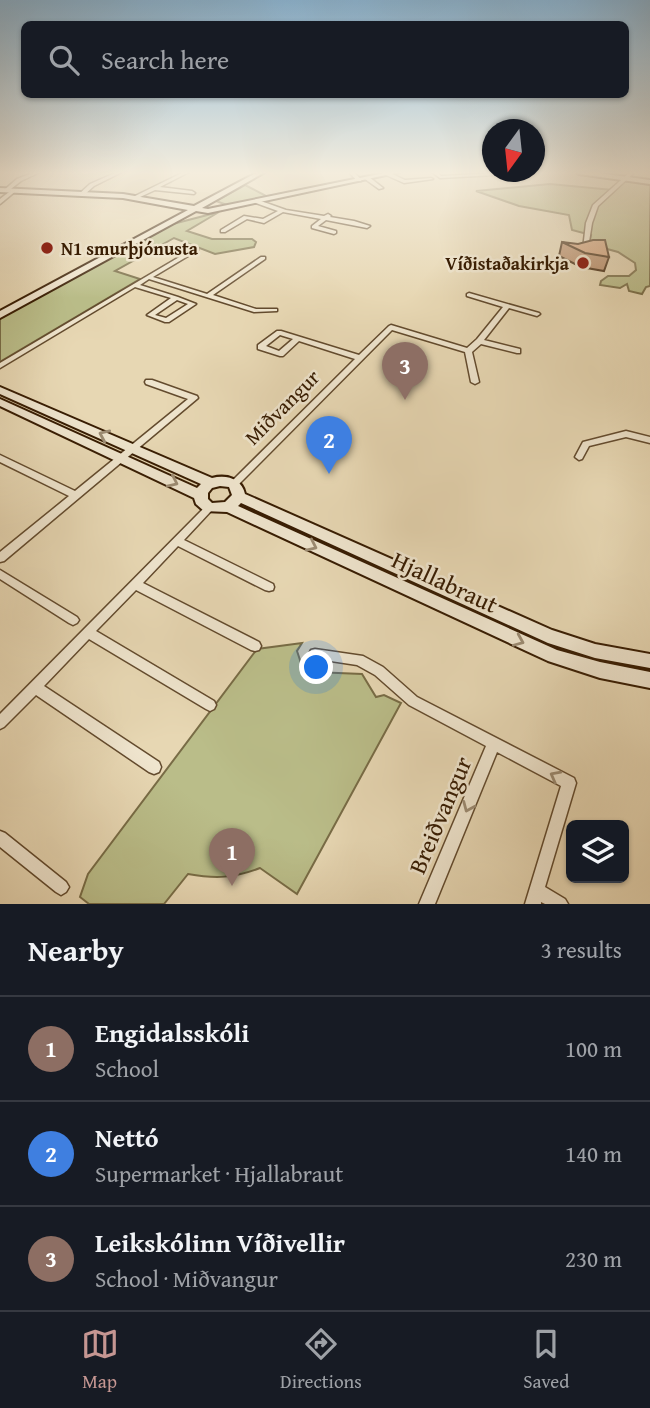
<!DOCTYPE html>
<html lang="en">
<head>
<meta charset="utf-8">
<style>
  :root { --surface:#171b24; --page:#20242c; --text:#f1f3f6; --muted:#9ea1a6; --line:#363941; --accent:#c59692 }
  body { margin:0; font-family:"Gentium Book Plus",serif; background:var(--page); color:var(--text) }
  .controls { position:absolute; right:21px; bottom:21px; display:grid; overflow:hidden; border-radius:10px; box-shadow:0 2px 5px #0004 }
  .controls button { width:63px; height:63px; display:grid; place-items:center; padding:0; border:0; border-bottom:2px solid var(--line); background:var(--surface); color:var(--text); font:35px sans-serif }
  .compass { position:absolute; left:482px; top:119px; width:63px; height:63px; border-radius:50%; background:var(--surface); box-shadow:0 2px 5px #0004; rotate:195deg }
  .you { position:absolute; left:317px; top:668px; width:24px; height:24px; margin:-18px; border:5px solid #fff; border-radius:50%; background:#1a73e8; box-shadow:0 0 0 10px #1a73e833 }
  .badge { display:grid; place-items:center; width:46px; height:46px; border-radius:50%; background:var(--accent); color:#fff; font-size:23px; font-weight:700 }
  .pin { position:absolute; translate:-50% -58px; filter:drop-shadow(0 2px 4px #0008) }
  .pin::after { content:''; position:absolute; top:37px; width:24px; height:21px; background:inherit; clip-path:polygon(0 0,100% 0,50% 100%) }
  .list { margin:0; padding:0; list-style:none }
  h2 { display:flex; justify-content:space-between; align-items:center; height:91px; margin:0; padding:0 28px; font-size:30px }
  h2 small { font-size:23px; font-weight:400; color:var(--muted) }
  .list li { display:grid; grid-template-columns:46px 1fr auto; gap:21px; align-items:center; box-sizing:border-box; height:105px; padding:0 28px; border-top:2px solid var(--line) }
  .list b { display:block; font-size:26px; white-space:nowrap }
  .list p { margin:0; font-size:23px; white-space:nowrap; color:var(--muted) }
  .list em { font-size:23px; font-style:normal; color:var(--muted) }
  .icon { flex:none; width:38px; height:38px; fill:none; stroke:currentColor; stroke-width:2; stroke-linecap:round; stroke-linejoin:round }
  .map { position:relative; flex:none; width:650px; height:904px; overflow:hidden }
  .search { position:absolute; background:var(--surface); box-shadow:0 2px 5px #0004; left:21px; right:21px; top:21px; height:77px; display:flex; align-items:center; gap:18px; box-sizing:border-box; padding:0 24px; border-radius:10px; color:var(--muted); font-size:26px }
  .sheet { height:406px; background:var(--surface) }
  nav { display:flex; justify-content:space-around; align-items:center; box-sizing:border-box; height:98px; border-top:2px solid var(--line); background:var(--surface); font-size:19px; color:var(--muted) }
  nav a { display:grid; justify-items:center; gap:4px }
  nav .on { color:var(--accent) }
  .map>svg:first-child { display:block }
</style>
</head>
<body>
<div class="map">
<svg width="650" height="904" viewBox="0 0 650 904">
  <rect width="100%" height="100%" fill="#e7d7b3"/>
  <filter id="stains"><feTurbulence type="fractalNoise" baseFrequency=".00286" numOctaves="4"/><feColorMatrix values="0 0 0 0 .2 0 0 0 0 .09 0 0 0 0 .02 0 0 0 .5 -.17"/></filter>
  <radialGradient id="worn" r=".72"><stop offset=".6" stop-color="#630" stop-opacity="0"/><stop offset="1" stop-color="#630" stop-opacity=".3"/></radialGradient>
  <path fill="#babd89" stroke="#786c46" stroke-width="2" d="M 623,181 L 650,183 L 650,286 L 646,287 L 642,294 L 629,291 L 627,284 L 620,288 L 600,285 L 601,281 L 608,276 L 629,276 L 636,270 L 635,263 L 618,252 L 589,244 L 591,235 L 572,230 L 569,215 L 519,206 L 476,191 L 550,184 L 613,190 Z
    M 245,185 L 270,198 L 227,205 L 216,201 Z
    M 219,212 L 187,231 L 212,239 L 252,239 L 256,242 L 254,247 L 215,254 L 174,238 L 115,271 L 140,279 L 0,362 L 0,317 L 169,225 Z
    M 302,643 L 297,651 L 302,666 L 314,672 L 362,674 L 376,697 L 384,695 L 401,703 L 297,894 L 260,868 C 234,878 216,879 188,874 L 164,904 L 89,904 L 80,897 L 88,874 L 257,649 Z"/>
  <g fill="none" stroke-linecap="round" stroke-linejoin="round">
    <g stroke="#634b2e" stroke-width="3">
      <path id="street" d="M 35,172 L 40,172 L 21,181 L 7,192 L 3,191 L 17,179 Z
        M 117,172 L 122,172 L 94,186 L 84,195 L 79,194 L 90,184 Z
        M 184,172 L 189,172 L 160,187 L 192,191 L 195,193 L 194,194 L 155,190 L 138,198 L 133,197 Z
        M 349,172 L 353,172 L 361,179 L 361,181 L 357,181 Z
        M 432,172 L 437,172 L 441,176 L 495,173 L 497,174 L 495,175 L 440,178 Z
        M 630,172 L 635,172 L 598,206 L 592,223 L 588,248 L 583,249 L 586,223 L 593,205 Z
        M 386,173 L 390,173 L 405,180 L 431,178 L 433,179 L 404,183 L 386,175 Z
        M 365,177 L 369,177 L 383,188 L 379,189 L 365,179 Z
        M 13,189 L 17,190 L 0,204 L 0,199 Z
        M 258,200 L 286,210 L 324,216 L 328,214 L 331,216 L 330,217 L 354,221 L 370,226 L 367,228 L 326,220 L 318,226 L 336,231 L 336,233 L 334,234 L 312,228 L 312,226 L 321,219 L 283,212 L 264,223 L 247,219 L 225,232 L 221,232 L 221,230 L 244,216 L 263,219 L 278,211 L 256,203 L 255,202 Z
        M 193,249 L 198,250 L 153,277 L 207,294 L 261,257 L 265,257 L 265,259 L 213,295 L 256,309 L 277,309 L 277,311 L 254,312 L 149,279 L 140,285 L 178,297 L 196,304 L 169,322 L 165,322 L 147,315 L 171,298 L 135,287 L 0,368 L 0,363 ZM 177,300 L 188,304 L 166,318 L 155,315 Z
        M 469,293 L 539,313 L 540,314 L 537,316 L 509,308 L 484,340 L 520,349 L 520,353 L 517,353 L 481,344 L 472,352 L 479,382 L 475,384 L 471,382 L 465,352 L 392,330 L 237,486 L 231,486 L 229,484 L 231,482 L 355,359 L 299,341 L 283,356 L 280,356 L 258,349 L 258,345 L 277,331 L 281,331 L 359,355 L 389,326 L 391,325 L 467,348 L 477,339 L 503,307 L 467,296 L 467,294 ZM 280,335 L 293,339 L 279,351 L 266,346 Z
        M 146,380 L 152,380 L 197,396 L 198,398 L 4,561 L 0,562 L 0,552 L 69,496 L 0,462 L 0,455 L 75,491 L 188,399 L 146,384 L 145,382 Z
        M 626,431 L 650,437 L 650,443 L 626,437 L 589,446 L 582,459 L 579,460 L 575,457 L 583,442 Z
        M 209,505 L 212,506 L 214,508 L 212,510 L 184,540 L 273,584 L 274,587 L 273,590 L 269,591 L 265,590 L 178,546 L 143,583 L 259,642 L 261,646 L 259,650 L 255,651 L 251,650 L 136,590 L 96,631 L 214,701 L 216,705 L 214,709 L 210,711 L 206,709 L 89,639 L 44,686 L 159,762 L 161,767 L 159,772 L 154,774 L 149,772 L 36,695 L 4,727 L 0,729 L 0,714 L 206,506 Z
        M 0,570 L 77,617 L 79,620 L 77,623 L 73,625 L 69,623 L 0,579 Z
        M 315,649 L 363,656 L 383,667 L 417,697 L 574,778 L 576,783 L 545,887 L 565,899 L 568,904 L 545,904 L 541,902 L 541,904 L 525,904 L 561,786 L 497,752 L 435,904 L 419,904 L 486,746 L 409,705 L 375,675 L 357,665 L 311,658 L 309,654 L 311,650 Z
        M 0,831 L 5,833 L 66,882 L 69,887 L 66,892 L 61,895 L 56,892 L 0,847 Z"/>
    </g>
    <g stroke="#371c02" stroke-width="4">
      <path id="secondary" d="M 258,172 L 265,172 L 202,208 L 208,209 L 389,172 L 400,172 L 208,213 L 196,211 L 0,318 L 0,311 L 188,210 L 123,198 L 0,192 L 0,188 L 123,194 L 194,206 Z
        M 576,172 L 591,172 L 650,180 L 650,184 L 579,174 Z
        M 0,387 L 212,478 C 227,474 242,479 245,494 L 552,630 L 595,644 L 650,654 L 650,668 L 595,658 L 548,643 L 241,503 L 238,506 L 557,650 L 600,662 L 650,672 L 650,688 L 600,678 L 548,661 L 227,512 L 204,511 L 196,504 L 194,498 L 0,406 L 0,399 L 197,488 L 201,484 L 0,394 ZM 220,486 L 229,487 L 232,495 L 225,502 L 212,503 L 208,499 L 208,493 L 212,488 Z"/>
    </g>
    <use href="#street" fill="#efe5ce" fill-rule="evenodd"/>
    <use href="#secondary" fill="#efe5ce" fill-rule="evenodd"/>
  </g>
  <path fill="#b78a66" stroke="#371c02" stroke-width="2" d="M 562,242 L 609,257 L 604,271 L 581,267 L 559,256 Z"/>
  <path fill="#d5a077" stroke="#371c02" stroke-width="2" d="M 593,240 L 605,240 L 609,257 L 585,253 L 562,242 L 578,244 Z"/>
  <defs><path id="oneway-chevron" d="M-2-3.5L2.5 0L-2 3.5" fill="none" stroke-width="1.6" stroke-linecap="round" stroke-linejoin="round" transform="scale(1.75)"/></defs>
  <g stroke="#9c8b72">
    <use href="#oneway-chevron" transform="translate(104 435) rotate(-156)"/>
    <use href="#oneway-chevron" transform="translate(173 482) rotate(25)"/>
    <use href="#oneway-chevron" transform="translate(312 546) rotate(25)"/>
    <use href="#oneway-chevron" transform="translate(519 641) rotate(23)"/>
    <use href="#oneway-chevron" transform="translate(555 776) rotate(-152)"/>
    <use href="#oneway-chevron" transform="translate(468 807) rotate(113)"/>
  </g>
  <linearGradient id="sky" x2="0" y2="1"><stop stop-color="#89b5d5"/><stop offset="0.58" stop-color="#f4eddd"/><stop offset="1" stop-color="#f4eddd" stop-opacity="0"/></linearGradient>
  <rect width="650" height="298" fill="url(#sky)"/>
  <g fill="#8f2418" stroke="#efe5ce" stroke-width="2.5">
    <circle cx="47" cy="248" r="7"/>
    <circle cx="583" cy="263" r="7"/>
  </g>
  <g text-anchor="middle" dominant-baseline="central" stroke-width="5" stroke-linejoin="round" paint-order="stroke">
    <g font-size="18" font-weight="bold" fill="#371c02" stroke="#efe5ce" text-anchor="start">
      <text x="61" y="248">N1 smurþjónusta</text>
      <text x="569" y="263" text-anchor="end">Víðistaðakirkja</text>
    </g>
    <g font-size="21" fill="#371c02" stroke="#efe5ce">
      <text transform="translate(282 407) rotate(-45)">Miðvangur</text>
    </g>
    <g font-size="24" fill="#371c02" stroke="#efe5ce">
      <text transform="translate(445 582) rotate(25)">Hjallabraut</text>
      <text transform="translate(440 815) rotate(-67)">Breiðvangur</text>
    </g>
  </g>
  <rect width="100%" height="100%" filter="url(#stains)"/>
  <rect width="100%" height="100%" fill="url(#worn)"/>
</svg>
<div class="controls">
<button><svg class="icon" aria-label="layers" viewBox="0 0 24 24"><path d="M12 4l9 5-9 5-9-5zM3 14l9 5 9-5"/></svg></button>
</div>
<svg class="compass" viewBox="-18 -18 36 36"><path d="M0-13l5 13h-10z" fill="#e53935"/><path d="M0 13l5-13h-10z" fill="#9ea1a6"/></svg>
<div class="you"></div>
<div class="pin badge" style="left:232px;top:886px;background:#8d6e63">1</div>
<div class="pin badge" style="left:329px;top:474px;background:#3f7fe0">2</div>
<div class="pin badge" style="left:405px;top:400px;background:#8d6e63">3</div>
<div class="search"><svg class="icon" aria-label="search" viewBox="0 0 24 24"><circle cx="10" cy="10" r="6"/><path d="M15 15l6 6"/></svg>Search here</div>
</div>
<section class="sheet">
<h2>Nearby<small>3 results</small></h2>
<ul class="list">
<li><span class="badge" style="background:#8d6e63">1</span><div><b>Engidalsskóli</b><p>School</p></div><em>100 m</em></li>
<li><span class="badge" style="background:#3f7fe0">2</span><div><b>Nettó</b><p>Supermarket · Hjallabraut</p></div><em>140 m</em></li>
<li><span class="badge" style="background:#8d6e63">3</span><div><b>Leikskólinn Víðivellir</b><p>School · Miðvangur</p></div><em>230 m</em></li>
</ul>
</section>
<nav>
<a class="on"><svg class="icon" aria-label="map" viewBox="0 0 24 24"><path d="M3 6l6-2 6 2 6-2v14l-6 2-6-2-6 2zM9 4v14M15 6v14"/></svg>Map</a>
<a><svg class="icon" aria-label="directions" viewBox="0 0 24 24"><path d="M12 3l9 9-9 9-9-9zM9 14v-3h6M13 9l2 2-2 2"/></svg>Directions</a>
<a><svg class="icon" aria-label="saved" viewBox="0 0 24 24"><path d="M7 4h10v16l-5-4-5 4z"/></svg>Saved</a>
</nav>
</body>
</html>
